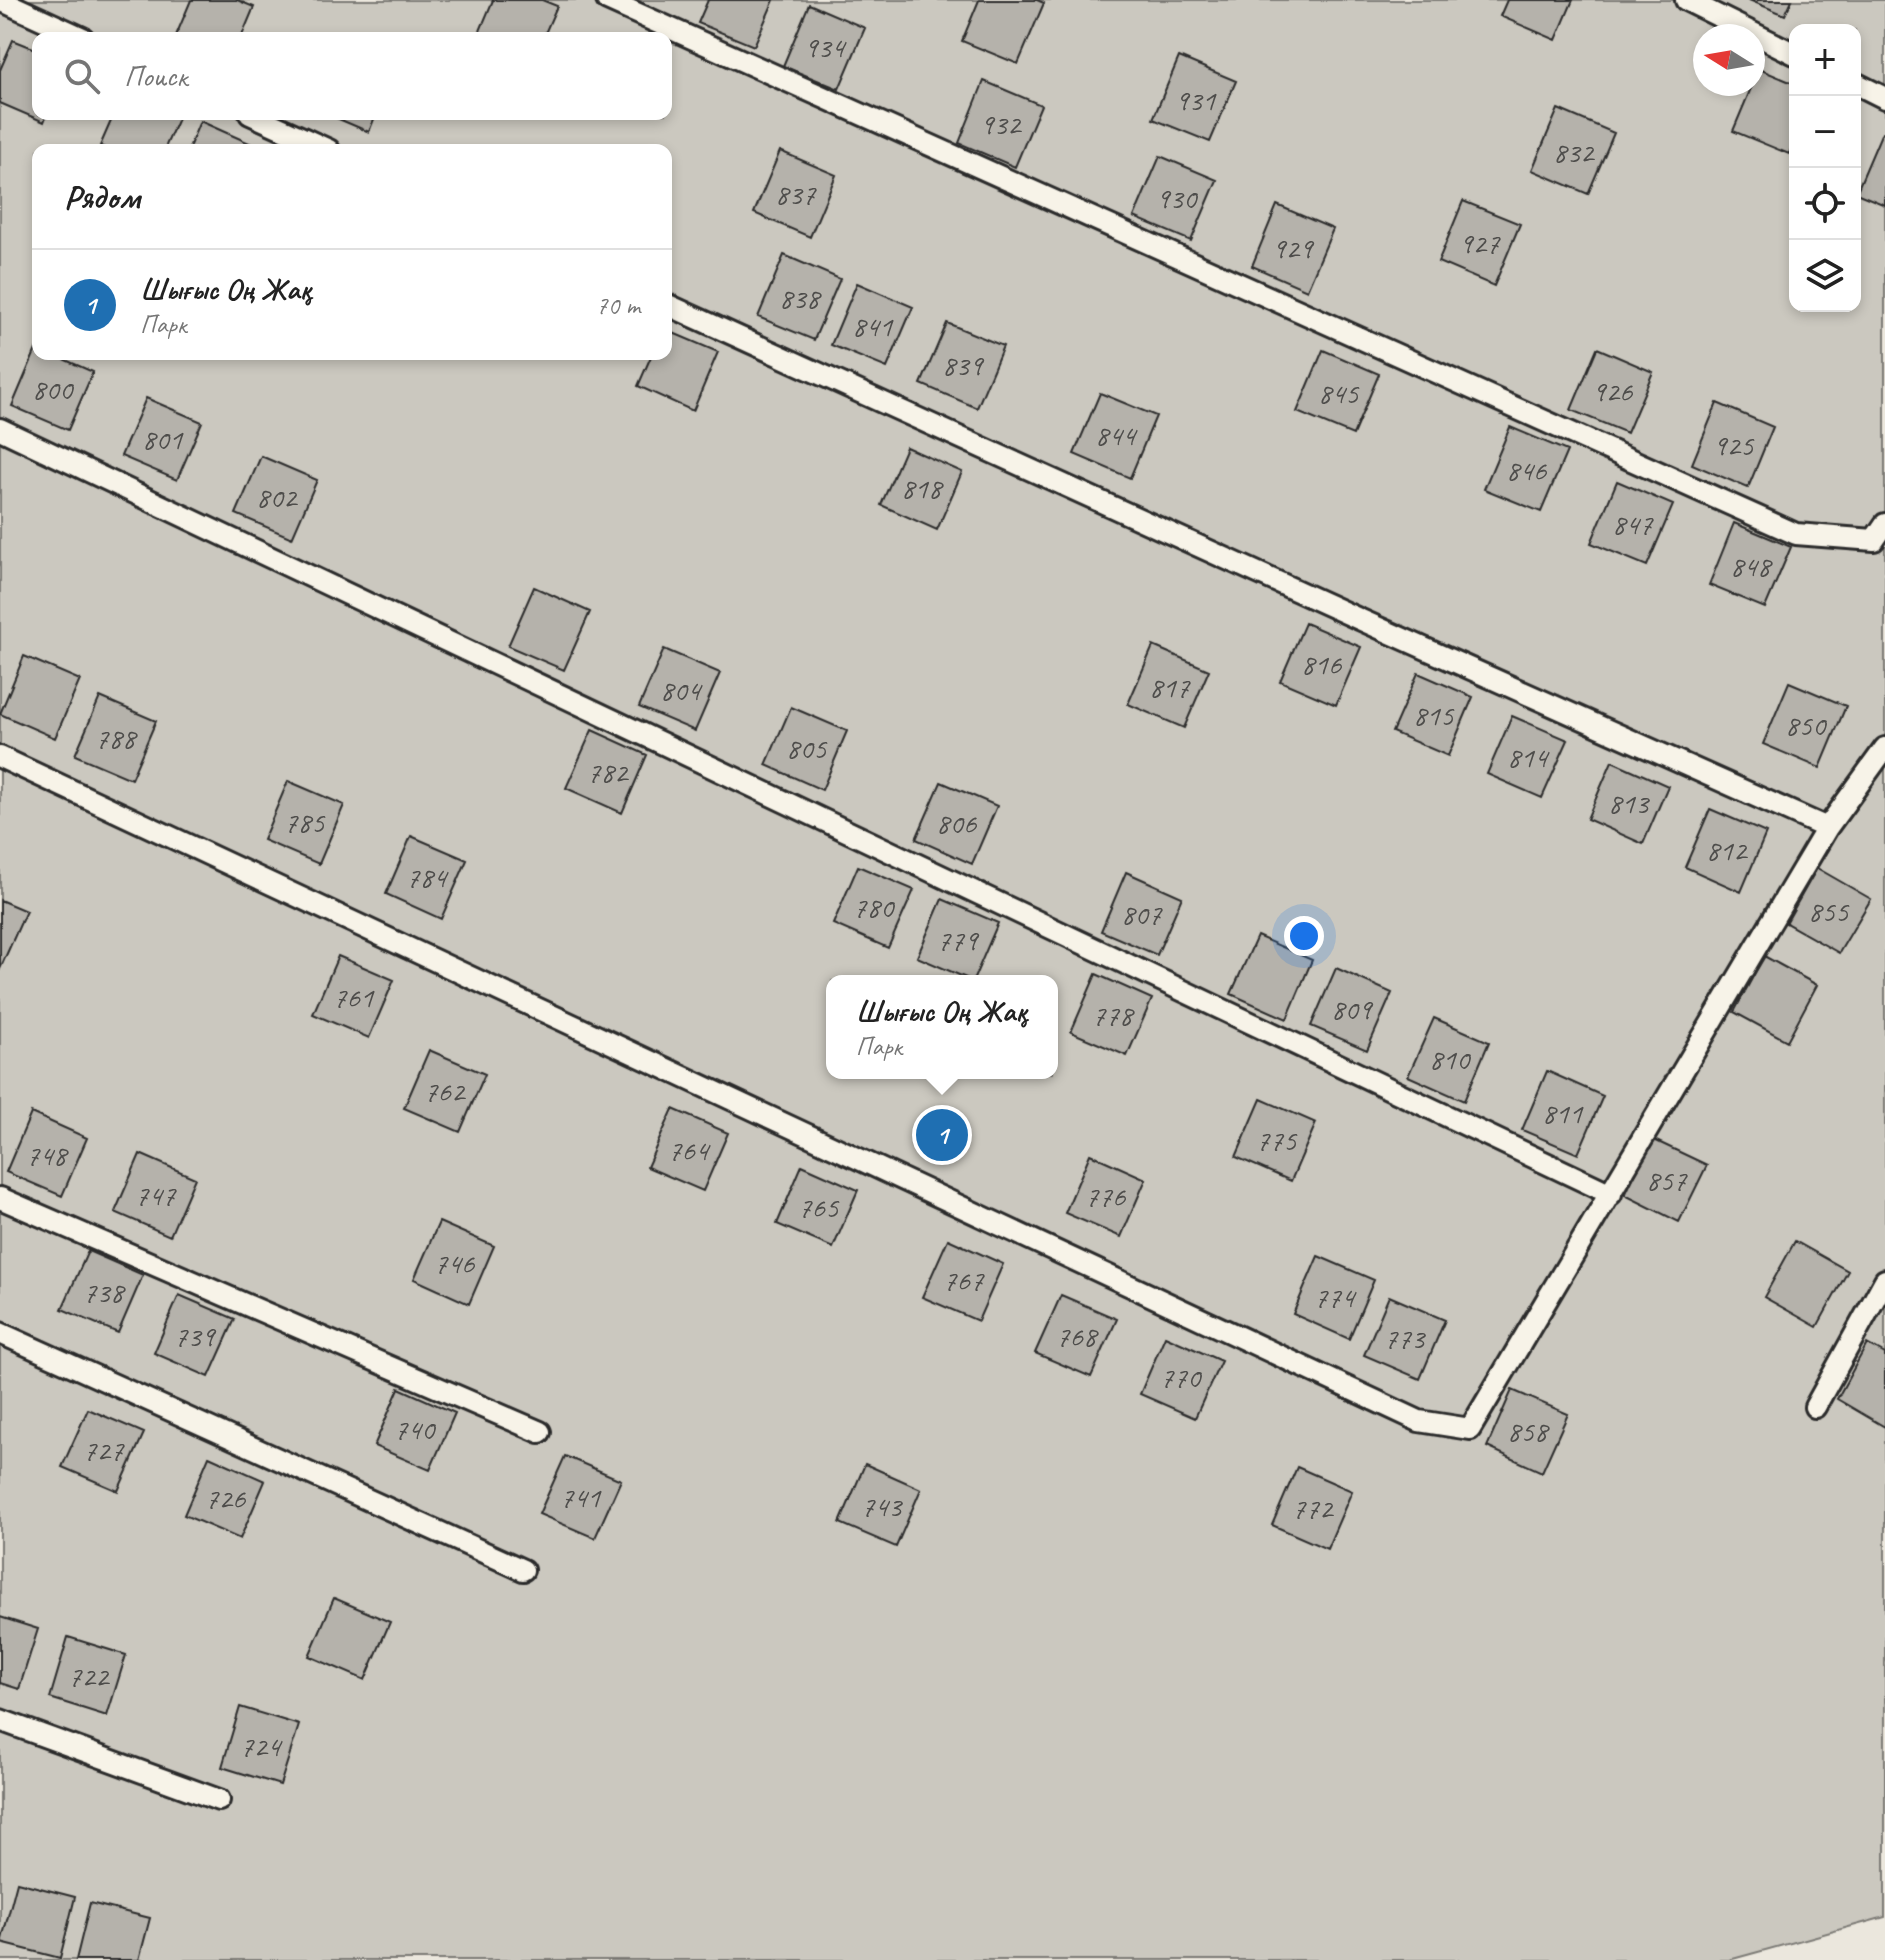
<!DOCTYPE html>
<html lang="ru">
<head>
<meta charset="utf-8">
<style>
  :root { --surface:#fff; --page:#f6f6f6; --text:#222; --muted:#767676; --line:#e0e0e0; --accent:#1f6fb2 }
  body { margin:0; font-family:Caveat,sans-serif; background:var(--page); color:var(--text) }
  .controls { position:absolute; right:24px; top:24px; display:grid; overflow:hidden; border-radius:16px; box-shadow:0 4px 12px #0003 }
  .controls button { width:72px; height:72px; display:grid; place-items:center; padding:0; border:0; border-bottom:2px solid var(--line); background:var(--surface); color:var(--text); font:40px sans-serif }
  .compass { position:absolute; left:1693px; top:24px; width:72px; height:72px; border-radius:50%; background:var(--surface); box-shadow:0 4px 12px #0003; rotate:281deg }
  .you { position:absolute; left:1304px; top:936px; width:28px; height:28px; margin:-20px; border:6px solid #fff; border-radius:50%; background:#1a73e8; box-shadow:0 0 0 12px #1a73e833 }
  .badge { display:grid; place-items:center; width:52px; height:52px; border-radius:50%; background:var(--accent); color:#fff; font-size:26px; font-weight:700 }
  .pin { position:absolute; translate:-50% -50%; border:4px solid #fff; box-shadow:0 2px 8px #0006 }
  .popup { position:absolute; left:826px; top:975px; width:232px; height:104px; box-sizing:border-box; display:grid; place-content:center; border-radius:16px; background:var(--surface); filter:drop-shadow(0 2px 6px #0005); font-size:26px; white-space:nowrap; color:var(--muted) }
  .popup b { font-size:30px; color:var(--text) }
  .popup::after { content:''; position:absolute; left:50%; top:100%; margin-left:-16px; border:16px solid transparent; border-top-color:var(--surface) }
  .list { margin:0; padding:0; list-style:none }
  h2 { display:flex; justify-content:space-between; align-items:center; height:104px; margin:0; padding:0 32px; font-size:34px }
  h2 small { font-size:26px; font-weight:400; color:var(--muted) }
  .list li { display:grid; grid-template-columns:52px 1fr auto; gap:24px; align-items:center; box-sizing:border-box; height:112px; padding:0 32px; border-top:2px solid var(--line) }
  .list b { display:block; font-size:30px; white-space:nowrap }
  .list p { margin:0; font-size:26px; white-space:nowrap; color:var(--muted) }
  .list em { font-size:26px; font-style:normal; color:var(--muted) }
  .icon { flex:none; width:44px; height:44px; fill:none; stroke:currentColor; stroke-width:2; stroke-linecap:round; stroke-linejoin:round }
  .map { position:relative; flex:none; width:1885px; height:1960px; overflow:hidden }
  .search { position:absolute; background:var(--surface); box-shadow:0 4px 12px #0003; left:32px; top:32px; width:640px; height:88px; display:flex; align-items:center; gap:20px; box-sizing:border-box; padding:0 28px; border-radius:16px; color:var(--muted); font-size:30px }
  .panel { position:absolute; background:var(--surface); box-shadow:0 4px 12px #0003; left:32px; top:144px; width:640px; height:216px; border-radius:16px }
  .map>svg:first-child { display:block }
</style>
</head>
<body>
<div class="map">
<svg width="1885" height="1960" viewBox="0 0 1885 1960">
  <rect width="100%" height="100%" fill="#ebe7dd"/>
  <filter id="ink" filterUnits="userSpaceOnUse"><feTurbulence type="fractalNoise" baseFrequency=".0125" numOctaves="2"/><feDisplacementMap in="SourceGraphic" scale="16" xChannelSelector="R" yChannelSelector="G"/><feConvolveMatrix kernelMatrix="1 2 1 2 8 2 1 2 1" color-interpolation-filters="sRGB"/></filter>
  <g filter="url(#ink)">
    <path fill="#cbc8bf" stroke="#7b7a75" stroke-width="2" fill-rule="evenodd" d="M 0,0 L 1885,0 L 1885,1917 L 1729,1960 L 0,1960 ZM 1795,30 L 1855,30 L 1855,306 L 1795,306 ZM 1705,36 L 1753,36 L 1753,84 L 1705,84 ZM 38,38 L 666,38 L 666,114 L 38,114 ZM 38,150 L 666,150 L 666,354 L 38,354 ZM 832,981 L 1052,981 L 1052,1073 L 832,1073 Z"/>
    <path fill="#b5b2ab" stroke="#2b2b2b" stroke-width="2" d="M 191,0 L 237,0 L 254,7 L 241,38 L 175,38 Z
      M 493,0 L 542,0 L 557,6 L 543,38 L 477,38 Z
      M 708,0 L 774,0 L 754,46 L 698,23 Z
      M 979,0 L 1037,0 L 1044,3 L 1018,64 L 962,41 Z
      M 1507,0 L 1573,0 L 1556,40 L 1500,16 Z
      M 1749,0 L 1792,0 L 1785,15 Z
      M 809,4 L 865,28 L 839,89 L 783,66 Z
      M 13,40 L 38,50 L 38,114 L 47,114 L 44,122 L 0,103 L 0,70 Z
      M 1179,57 L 1236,81 L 1210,142 L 1153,119 Z
      M 1759,69 L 1795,84 L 1795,140 L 1789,154 L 1733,131 Z
      M 984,81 L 1041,105 L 1015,167 L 959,143 Z
      M 1558,109 L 1614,133 L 1588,194 L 1532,170 Z
      M 114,114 L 180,114 L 164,150 L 110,150 L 100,146 Z
      M 327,114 L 376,114 L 369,132 Z
      M 200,121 L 256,146 L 254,150 L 188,150 Z
      M 1882,132 L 1885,133 L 1885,205 L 1856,193 Z
      M 780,151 L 836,175 L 810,237 L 754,213 Z
      M 1160,156 L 1217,180 L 1191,241 L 1134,217 Z
      M 1463,201 L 1520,224 L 1494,286 L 1438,262 Z
      M 1277,205 L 1333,229 L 1307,290 L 1252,266 Z
      M 784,255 L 840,279 L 814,340 L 758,317 Z
      M 857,283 L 913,307 L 887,368 L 831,345 Z
      M 947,323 L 1003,346 L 977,408 L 921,384 Z
      M 666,330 L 718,352 L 693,411 L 638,386 L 652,354 L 666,354 Z
      M 37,347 L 38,354 L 52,354 L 93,372 L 68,430 L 12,406 Z
      M 1597,348 L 1653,372 L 1627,433 L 1571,410 Z
      M 1323,350 L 1379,374 L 1353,435 L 1297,412 Z
      M 1100,393 L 1156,416 L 1130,478 L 1074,454 Z
      M 146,398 L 202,422 L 177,480 L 121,456 Z
      M 1717,403 L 1773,427 L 1748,488 L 1692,464 Z
      M 1510,427 L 1567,451 L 1541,512 L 1484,489 Z
      M 906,447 L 962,472 L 937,530 L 881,505 Z
      M 261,456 L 317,480 L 292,538 L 236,514 Z
      M 1617,481 L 1673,505 L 1647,566 L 1591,543 Z
      M 1734,523 L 1791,547 L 1765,608 L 1709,585 Z
      M 534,587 L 590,612 L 564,670 L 508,646 Z
      M 1305,623 L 1361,647 L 1336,705 L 1280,681 Z
      M 1153,646 L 1209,670 L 1184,728 L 1128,704 Z
      M 664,649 L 720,673 L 695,731 L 639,707 Z
      M 24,656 L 80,680 L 55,738 L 0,714 Z
      M 1418,673 L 1473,697 L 1448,756 L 1392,732 Z
      M 1789,682 L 1846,706 L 1820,768 L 1763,744 Z
      M 100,697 L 156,721 L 131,779 L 75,755 Z
      M 791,707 L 847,731 L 822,790 L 766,765 Z
      M 1512,716 L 1568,740 L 1542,798 L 1487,774 Z
      M 592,730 L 647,755 L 622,813 L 566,788 Z
      M 1612,761 L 1668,786 L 1643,844 L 1587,819 Z
      M 288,781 L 344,805 L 319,864 L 263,840 Z
      M 941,782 L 997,806 L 972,864 L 916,839 Z
      M 1710,809 L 1766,833 L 1741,892 L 1685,867 Z
      M 411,836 L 467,860 L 441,919 L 386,894 Z
      M 858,866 L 914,890 L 888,948 L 833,924 Z
      M 1817,868 L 1871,899 L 1839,953 L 1786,923 Z
      M 1126,872 L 1182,897 L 1157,955 L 1101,931 Z
      M 942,899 L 998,923 L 973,981 L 917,957 Z
      M 0,900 L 26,911 L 0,969 Z
      M 1257,936 L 1312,960 L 1287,1019 L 1231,994 Z
      M 338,956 L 394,980 L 369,1038 L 313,1014 Z
      M 1764,956 L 1817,985 L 1787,1041 L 1734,1012 Z
      M 1336,968 L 1392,993 L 1367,1050 L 1311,1026 Z
      M 1096,974 L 1152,999 L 1127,1056 L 1071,1032 Z
      M 1434,1018 L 1489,1042 L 1464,1101 L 1408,1076 Z
      M 429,1050 L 485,1074 L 460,1132 L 404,1108 Z
      M 1547,1071 L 1603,1096 L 1578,1154 L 1522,1130 Z
      M 1261,1099 L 1316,1123 L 1291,1181 L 1236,1157 Z
      M 673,1109 L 728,1133 L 703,1191 L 647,1167 Z
      M 31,1113 L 87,1138 L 62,1196 L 6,1172 Z
      M 1652,1139 L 1707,1165 L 1679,1222 L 1625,1195 Z
      M 140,1154 L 195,1178 L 170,1236 L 115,1212 Z
      M 1090,1154 L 1146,1179 L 1121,1237 L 1065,1213 Z
      M 802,1165 L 858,1190 L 833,1248 L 777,1224 Z
      M 439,1222 L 494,1246 L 469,1304 L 414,1279 Z
      M 948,1239 L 1003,1264 L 978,1321 L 922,1297 Z
      M 1795,1241 L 1848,1271 L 1817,1327 L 1764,1297 Z
      M 88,1251 L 143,1275 L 118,1333 L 62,1309 Z
      M 1318,1256 L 1374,1280 L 1349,1339 L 1293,1314 Z
      M 179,1295 L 235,1319 L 209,1377 L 154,1353 Z
      M 1061,1295 L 1117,1319 L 1091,1377 L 1035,1353 Z
      M 1389,1296 L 1445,1320 L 1420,1379 L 1364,1355 Z
      M 1165,1336 L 1221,1361 L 1195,1418 L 1140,1394 Z
      M 1867,1344 L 1885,1354 L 1885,1427 L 1837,1399 Z
      M 399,1388 L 455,1413 L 430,1470 L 374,1446 Z
      M 1512,1390 L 1568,1414 L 1542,1472 L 1487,1447 Z
      M 88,1409 L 144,1433 L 118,1491 L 62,1467 Z
      M 209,1456 L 265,1481 L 240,1539 L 184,1515 Z
      M 565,1456 L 621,1480 L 595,1538 L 539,1514 Z
      M 865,1464 L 921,1489 L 896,1547 L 840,1523 Z
      M 1297,1467 L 1352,1491 L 1327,1549 L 1272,1525 Z
      M 334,1598 L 390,1622 L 365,1680 L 309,1656 Z
      M 0,1617 L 38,1629 L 19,1689 L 0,1683 Z
      M 68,1637 L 126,1655 L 107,1716 L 50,1698 Z
      M 240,1707 L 299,1725 L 280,1785 L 222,1767 Z
      M 17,1882 L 75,1897 L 60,1958 L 1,1943 Z
      M 90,1903 L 150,1918 L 139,1960 L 76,1960 Z"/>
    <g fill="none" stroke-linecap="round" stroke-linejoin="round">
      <g stroke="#2b2b2b" stroke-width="26">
        <path id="lane" d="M 0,0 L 83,38
          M 607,0 L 1796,534 L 1874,540 L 1885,524
          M 1686,0 L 1795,54
          M 1855,83 L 1885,98
          M 250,114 L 329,150
          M 666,304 L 1359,619 L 1827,828
          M 0,429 L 1611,1194
          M 0,757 L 1419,1421 L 1470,1429 L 1827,828 L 1885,748
          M 0,1198 L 540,1432
          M 0,1333 L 523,1570
          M 1815,1407 L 1885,1280
          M 0,1720 L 219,1800"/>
      </g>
      <use href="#lane" stroke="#f7f3e8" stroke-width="20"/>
    </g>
  </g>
  <g text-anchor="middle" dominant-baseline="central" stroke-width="7" stroke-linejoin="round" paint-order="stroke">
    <g font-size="30" fill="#4e4d4b">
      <text x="824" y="47">934</text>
      <text x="1195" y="100">931</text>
      <text x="1000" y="124">932</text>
      <text x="1573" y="152">832</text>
      <text x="795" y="194">837</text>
      <text x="1176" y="198">930</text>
      <text x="1479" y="243">927</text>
      <text x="1292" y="248">929</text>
      <text x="799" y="298">838</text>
      <text x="872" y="326">841</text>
      <text x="962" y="365">839</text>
      <text x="52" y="389">800</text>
      <text x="1612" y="391">926</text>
      <text x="1338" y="393">845</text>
      <text x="1115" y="435">844</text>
      <text x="162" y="439">801</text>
      <text x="1733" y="445">925</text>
      <text x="1526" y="470">846</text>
      <text x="921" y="488">818</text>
      <text x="276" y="497">802</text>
      <text x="1632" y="524">847</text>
      <text x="1750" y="566">848</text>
      <text x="1321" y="664">816</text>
      <text x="1169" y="687">817</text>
      <text x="680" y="690">804</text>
      <text x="1433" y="715">815</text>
      <text x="1805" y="725">850</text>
      <text x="115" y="738">788</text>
      <text x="806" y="748">805</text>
      <text x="1527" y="757">814</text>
      <text x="607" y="772">782</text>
      <text x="1628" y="803">813</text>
      <text x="304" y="822">785</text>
      <text x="956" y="823">806</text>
      <text x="1726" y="850">812</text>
      <text x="426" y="877">784</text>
      <text x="873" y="907">780</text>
      <text x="1828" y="911">855</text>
      <text x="1141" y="914">807</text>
      <text x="957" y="940">779</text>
      <text x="353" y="997">761</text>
      <text x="1351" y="1009">809</text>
      <text x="1112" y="1015">778</text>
      <text x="1449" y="1059">810</text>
      <text x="444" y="1091">762</text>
      <text x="1562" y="1113">811</text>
      <text x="1276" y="1140">775</text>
      <text x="688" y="1150">764</text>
      <text x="46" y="1155">748</text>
      <text x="1666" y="1180">857</text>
      <text x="155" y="1195">747</text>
      <text x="1105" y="1196">776</text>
      <text x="818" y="1207">765</text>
      <text x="454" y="1263">746</text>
      <text x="963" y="1280">767</text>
      <text x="103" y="1292">738</text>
      <text x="1334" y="1297">774</text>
      <text x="194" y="1336">739</text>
      <text x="1076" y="1336">768</text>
      <text x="1404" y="1338">773</text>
      <text x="1180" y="1377">770</text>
      <text x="414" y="1429">740</text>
      <text x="1527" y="1431">858</text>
      <text x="103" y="1450">727</text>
      <text x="580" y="1497">741</text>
      <text x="225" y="1498">726</text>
      <text x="881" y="1506">743</text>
      <text x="1312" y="1508">772</text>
      <text x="88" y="1676">722</text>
      <text x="260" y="1746">724</text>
    </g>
  </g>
</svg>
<div class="controls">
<button>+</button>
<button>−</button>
<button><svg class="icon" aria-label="locate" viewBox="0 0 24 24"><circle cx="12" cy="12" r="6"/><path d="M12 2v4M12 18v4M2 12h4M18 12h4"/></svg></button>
<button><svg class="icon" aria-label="layers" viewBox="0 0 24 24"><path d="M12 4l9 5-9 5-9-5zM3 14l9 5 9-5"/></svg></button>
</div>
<svg class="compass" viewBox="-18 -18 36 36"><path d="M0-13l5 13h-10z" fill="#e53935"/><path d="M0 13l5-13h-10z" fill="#767676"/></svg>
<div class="you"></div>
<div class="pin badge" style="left:942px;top:1135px">1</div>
<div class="popup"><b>Шығыс Оң Жақ</b>Парк</div>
<div class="search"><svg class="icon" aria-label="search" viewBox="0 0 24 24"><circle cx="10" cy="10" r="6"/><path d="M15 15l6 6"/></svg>Поиск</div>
<section class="panel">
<h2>Рядом<small></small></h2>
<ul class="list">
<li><span class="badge">1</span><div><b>Шығыс Оң Жақ</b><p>Парк</p></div><em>70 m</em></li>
</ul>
</section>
</div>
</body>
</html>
